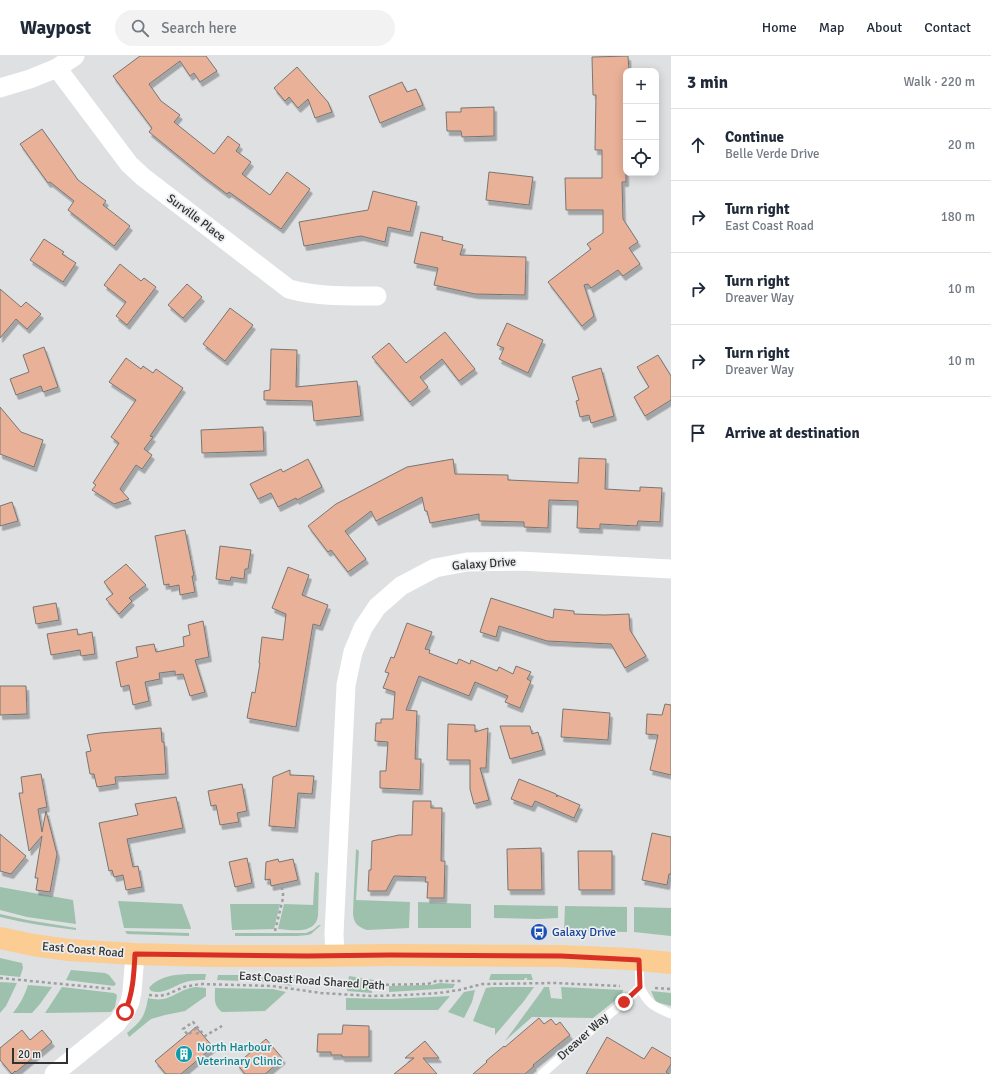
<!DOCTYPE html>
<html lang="en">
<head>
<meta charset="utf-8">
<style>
  :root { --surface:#fff; --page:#f2f2f3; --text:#1f2937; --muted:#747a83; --line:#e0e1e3 }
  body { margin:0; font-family:Signika,sans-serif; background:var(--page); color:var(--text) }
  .controls { position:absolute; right:12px; top:12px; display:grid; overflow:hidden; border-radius:8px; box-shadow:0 2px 10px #0003 }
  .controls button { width:36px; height:36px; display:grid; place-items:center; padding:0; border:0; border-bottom:1px solid var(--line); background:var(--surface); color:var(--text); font:20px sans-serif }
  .scale { position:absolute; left:12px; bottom:10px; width:56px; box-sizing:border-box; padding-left:4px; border:2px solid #303131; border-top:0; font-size:11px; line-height:14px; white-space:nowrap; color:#303131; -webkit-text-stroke:3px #ebedee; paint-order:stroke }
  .stop { position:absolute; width:12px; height:12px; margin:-9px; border:3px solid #d93025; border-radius:50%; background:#fff }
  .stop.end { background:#d93025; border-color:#fff; box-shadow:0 1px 4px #0008 }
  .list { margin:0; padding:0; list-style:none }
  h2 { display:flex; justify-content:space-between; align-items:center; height:52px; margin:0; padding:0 16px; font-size:17px }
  h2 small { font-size:13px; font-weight:400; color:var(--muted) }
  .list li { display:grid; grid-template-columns:26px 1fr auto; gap:12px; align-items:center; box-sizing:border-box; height:72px; padding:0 16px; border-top:1px solid var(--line) }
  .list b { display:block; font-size:15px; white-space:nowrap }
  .list p { margin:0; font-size:13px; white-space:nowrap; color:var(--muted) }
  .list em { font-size:13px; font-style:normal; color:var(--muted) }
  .icon { flex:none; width:22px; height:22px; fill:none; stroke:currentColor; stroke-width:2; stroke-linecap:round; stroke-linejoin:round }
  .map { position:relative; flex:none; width:671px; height:1018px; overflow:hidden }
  header { display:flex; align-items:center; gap:24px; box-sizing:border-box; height:56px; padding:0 20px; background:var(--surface); border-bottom:1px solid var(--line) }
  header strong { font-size:19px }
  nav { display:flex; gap:22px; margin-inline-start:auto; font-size:14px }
  .search { width:280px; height:36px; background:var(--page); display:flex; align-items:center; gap:10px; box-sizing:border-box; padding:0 14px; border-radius:22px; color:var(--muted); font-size:15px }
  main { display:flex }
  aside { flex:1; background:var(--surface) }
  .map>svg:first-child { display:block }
</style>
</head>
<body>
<header>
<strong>Waypost</strong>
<div class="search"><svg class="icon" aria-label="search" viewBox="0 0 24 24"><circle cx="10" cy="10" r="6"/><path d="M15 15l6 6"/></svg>Search here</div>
<nav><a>Home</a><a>Map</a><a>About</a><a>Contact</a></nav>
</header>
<main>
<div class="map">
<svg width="671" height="1018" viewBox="0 0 671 1018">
  <defs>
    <filter id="shadow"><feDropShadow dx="2.5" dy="4.5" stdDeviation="0" flood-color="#0004"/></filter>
  </defs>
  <rect width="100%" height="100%" fill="#dee0e1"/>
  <path fill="#9dc1ad" d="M 356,793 L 359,795 L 356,844 L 410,846 L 409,872 L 367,874 C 357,871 353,866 353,856 Z
    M 315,816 L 319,817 L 318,860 C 315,879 291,874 278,873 L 284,848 L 313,849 Z
    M 0,831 L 73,844 L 76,868 L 27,861 L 0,854 Z
    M 118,845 L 182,848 L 190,869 L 191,873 L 124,872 Z
    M 418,846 L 471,848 L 471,872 L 418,872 Z
    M 230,848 L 280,848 L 274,873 L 232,874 Z
    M 494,849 L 558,850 L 558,862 L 538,863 L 494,862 Z
    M 565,850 L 627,851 L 627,876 L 564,875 Z
    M 634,851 L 671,852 L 671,880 L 634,876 Z
    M 0,858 L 27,864 L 76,872 L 76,874 C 51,871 25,867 0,861 Z
    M 319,869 L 321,869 L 311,878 L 308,879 L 297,880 L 235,880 L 235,877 L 306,877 L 313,874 Z
    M 125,875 L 189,877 L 189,880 L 127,878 Z
    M 0,902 L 22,907 L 23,912 L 20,921 L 0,919 Z
    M 71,914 L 105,917 L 109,919 L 116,928 L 114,930 L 66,924 Z
    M 206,918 L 205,924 C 198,924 190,924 183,927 C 172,931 163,939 151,935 L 149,932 C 162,916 187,918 206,918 Z
    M 491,918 L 531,918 L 533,924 L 527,924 L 527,922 L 525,922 L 524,924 L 489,924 Z
    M 218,919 L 296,919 L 295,923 L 291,930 L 272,926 L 217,924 Z
    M 349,920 L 374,924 L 372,929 L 372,937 L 347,935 Z
    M 0,926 L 17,927 L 6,950 L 0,957 Z
    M 440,927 L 455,928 L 453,932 L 389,936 L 389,930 L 431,929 Z
    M 28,929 L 52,931 L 40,948 L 32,957 L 13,957 C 20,948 25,939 28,929 Z
    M 62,931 L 114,937 L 117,939 L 115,951 L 111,956 L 45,957 Z
    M 196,931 L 206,932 L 206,940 L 185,955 L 165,959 L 151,963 L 129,981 L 127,977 C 141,965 145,961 148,942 C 171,948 176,933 196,931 Z
    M 492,931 L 534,931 L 524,945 L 495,979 L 495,972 L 492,972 L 473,965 L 486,932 Z
    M 544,931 L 549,931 L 551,942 L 562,943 L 561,931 L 623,934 L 622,939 L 593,962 L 532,961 L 505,985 L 541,936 Z
    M 215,932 L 273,933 L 286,936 L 265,955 L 222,956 C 213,949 215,942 215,932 Z
    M 475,934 L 472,946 L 464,962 L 448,956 L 464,936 Z
    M 651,935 L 671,937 L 671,950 L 656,946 Z
    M 450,940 L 438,954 L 346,954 L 346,942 L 390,943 Z"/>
  <path fill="#e9b197" stroke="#777675" filter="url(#shadow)" d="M 140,0 L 206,0 L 217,15 L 200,26 L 194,17 L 190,20 L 180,5 L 149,28 L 161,45 L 180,59 L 174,66 L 214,98 L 228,80 L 240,89 L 236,95 L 251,106 L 242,118 L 270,139 L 287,116 L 310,133 L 281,173 L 229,136 L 227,138 L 203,120 L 149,76 L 152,72 L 113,20 Z
    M 628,0 L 629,15 L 626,15 L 626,126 L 622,126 L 623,163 L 638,186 L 629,192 L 640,208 L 623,220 L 618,214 L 591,232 L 588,228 L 584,229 L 594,260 L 582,270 L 548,226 L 591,193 L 587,188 L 603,177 L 603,154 L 566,154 L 565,122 L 602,122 L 602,94 L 595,94 L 596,39 L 593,39 L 592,1 Z
    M 297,11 L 328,46 L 332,56 L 315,62 L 308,43 L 298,52 L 289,41 L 285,45 L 274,32 Z
    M 402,26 L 407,36 L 416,33 L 423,49 L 380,67 L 369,40 Z
    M 494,51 L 494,80 L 462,81 L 461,75 L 447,75 L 446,56 L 461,56 L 461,52 Z
    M 42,73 L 78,124 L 106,145 L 103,149 L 130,170 L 114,190 L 68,154 L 74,145 L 50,126 L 48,127 L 20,88 Z
    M 489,116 L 533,121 L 529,149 L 486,144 Z
    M 373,135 L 417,146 L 410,176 L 388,171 L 385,186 L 361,180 L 304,190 L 299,166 L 368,154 Z
    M 421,176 L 443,181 L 442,184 L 463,189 L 460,199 L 526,201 L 525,239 L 475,238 L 434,229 L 438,212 L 414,207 Z
    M 44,183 L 64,196 L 62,198 L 76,207 L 63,226 L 30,204 Z
    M 120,208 L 141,225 L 144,222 L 156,231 L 127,269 L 116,260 L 126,246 L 104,229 Z
    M 187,228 L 202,241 L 183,262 L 168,249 Z
    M 0,233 L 21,251 L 26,246 L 41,258 L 27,273 L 16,263 L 0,282 Z
    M 230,252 L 253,269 L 225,305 L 203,288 Z
    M 507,267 L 543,284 L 528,317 L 499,303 L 504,292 L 497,289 Z
    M 445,276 L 475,313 L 459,325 L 442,303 L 420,321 L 428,331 L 410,346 L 372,301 L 389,287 L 406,307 Z
    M 44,291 L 58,331 L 43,336 L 41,330 L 16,339 L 10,323 L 29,316 L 23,299 Z
    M 271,293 L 297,294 L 296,331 L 357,325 L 361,360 L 314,365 L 312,345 L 264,344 L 264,335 L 270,334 Z
    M 658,299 L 671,320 L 671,344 L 645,360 L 634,341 L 649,331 L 637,311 Z
    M 126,302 L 141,313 L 143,310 L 153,317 L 156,313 L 183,332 L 150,380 L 153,381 L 144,393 L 152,399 L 142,413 L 136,409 L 120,433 L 129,443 L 114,448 L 92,434 L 96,429 L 93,427 L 119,387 L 111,381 L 136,344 L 109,326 Z
    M 601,312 L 614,360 L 591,367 L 589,359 L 580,361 L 576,345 L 579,344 L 572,321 Z
    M 0,351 L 21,376 L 43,384 L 34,411 L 0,398 Z
    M 263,371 L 264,395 L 202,397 L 201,374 Z
    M 579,402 L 606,403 L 605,433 L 640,435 L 640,431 L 662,432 L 660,466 L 638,465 L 637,470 L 600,468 L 600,473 L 577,472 L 578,445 L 549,444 L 548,472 L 524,471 L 524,466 L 479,465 L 479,458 L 430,467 L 427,455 L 425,455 L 422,441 L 376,465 L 371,455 L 345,475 L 366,503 L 348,516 L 331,494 L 328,496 L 308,470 L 336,448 L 407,411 L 453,403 L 455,418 L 508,419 L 508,424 L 578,427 Z
    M 308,403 L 322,431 L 297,444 L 296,442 L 278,451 L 271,437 L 258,443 L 250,428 L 281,413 L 283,416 Z
    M 12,446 L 18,465 L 0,470 L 0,450 Z
    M 185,474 L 194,520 L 192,520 L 195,536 L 180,539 L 179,529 L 169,531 L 169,528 L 164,529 L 155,480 Z
    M 220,490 L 251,494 L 248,513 L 245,513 L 244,523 L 231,521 L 230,525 L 216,523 Z
    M 126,508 L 146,529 L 129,542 L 132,545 L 119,558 L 106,543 L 113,538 L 104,526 Z
    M 288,511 L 309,519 L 302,539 L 328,549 L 320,570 L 313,568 L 296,671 L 247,662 L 252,636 L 255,637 L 260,607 L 259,607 L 262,581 L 283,584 L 286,558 L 272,552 Z
    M 491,542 L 553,562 L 554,553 L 574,555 L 574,558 L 605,559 L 629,558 L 630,574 L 646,600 L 625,612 L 611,588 L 547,585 L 499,570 L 496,581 L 480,576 Z
    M 56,547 L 59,564 L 36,568 L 33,551 Z
    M 203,565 L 209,601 L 195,604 L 205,636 L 190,640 L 183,618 L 175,619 L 175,615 L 159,617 L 160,623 L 145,626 L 149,645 L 133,649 L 129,629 L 121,631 L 116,606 L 138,601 L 136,591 L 154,588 L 156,596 L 184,590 L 183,581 L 190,579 L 188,569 Z
    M 407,567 L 432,576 L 425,593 L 430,594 L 429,597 L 457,608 L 459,603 L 470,608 L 471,604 L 497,615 L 499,611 L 513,618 L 516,610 L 531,616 L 527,623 L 531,625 L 520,652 L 505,646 L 508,640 L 475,626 L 469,640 L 419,620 L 406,654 L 417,655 L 415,703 L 421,703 L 420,734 L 380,732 L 380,715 L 386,715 L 388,686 L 375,685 L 376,667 L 381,667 L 381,663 L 393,663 L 395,636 L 383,632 L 389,617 L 385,616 L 391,601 L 394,602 Z
    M 77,573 L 78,579 L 92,576 L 95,598 L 81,600 L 80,594 L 51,599 L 47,578 Z
    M 0,630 L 26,630 L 27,658 L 0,659 Z
    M 665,648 L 671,649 L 671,719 L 650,714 L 658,679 L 646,678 L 647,658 L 662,659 Z
    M 563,653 L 610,657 L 608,684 L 561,681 Z
    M 448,668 L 475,669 L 475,676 L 488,672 L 486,712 L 480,712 L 489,744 L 474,748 L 470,733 L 470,704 L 447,704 Z
    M 500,670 L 530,670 L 532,678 L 538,676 L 543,694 L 510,703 Z
    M 161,672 L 162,686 L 164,686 L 166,718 L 115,721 L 116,728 L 97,731 L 94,718 L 90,718 L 86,696 L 91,695 L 87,679 L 100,677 Z
    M 290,714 L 290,719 L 314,720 L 312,738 L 298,737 L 295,772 L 269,770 L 273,721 Z
    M 41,718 L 47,751 L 38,753 L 42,776 L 46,755 L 57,798 L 50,836 L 36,834 L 38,822 L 35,822 L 42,780 L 29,795 L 19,737 L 23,737 L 21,721 Z
    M 519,723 L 556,738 L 557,741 L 557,739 L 580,749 L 574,762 L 535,745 L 532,751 L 511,743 Z
    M 242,728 L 247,755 L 237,757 L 239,766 L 220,769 L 216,749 L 211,750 L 208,735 Z
    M 176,741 L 183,772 L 127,783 L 133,811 L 138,810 L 142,831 L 126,834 L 123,819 L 114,821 L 112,814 L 109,815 L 99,767 L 138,759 L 135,748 Z
    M 413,745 L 431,745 L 431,752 L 442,752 L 441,805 L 445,805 L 444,842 L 427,842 L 428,826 L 425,826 L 426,821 L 394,820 L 386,835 L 368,835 L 369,814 L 371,814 L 372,785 L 399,779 L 412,779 Z
    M 652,777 L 671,781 L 671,818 L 669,818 L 667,829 L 642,824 Z
    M 0,778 L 26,800 L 11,818 L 0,815 Z
    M 541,792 L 542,834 L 508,834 L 507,793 Z
    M 578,795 L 612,795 L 612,834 L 579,834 Z
    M 247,802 L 252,827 L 235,831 L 229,806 Z
    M 278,803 L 279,806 L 293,803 L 298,824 L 271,830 L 270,823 L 265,824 L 266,806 Z
    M 539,962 L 544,968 L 551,963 L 556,969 L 560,966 L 570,979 L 533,1009 L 534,1010 L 525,1018 L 473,1018 L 487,1006 L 486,1005 L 504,990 L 505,991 Z
    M 343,969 L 369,970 L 369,1001 L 342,1001 L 342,999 L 331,999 L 331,996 L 317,996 L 318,978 L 342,978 Z
    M 196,971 L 213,991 L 181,1018 L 166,1018 L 155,1005 Z
    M 22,974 L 30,984 L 42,974 L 52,986 L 16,1016 L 15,1015 L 12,1018 L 0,1004 L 0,992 Z
    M 607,981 L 644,1003 L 652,991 L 671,1002 L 671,1008 L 666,1016 L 669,1018 L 586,1018 Z
    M 266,983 L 283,1003 L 265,1018 L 245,1018 L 237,1008 Z
    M 425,985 L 439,1002 L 423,1002 L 437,1018 L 394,1018 L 414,1002 L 405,1002 Z"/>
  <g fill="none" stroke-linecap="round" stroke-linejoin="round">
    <path stroke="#9e9fa0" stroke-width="2.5" stroke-dasharray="3 3" stroke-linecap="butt" d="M 275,875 L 283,842 L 283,837 L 281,828
      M 0,922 L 113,933
      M 374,929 L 428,928 L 436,925 L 461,925
      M 655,932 L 671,933
      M 149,939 L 160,940 L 168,938 L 184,931 L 200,928 L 272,930 L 321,937 L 371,940 L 406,939 L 439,937 L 459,934 L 482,928 L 555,927 L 620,930
      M 196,978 L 198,977 L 195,973 L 188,979 L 183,973 L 193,966 L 205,980 L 222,970"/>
    <path stroke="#fff" stroke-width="9" d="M 640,931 C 647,948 655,951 671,958
      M 542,1018 L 606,961 L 631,940 L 640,931 L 639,904"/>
    <path stroke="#fff" stroke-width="19" d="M 57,12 L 129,108 L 143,121 L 289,233 C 318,241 347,240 377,240
      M 0,32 L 30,23 L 57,12 L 75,0
      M 335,900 L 334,878 L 346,629 L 353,596 L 363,572 L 377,551 L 401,530 L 435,512 L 467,506 L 520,505 L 671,513
      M 54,1018 L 117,967 L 125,956 L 130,946 L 132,936 L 135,898"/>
    <path stroke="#fbcd92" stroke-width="22" d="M 0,882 L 33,889 L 69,894 L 135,898 L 212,900 L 307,900 L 390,899 L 561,900 L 630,903 L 671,907"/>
  </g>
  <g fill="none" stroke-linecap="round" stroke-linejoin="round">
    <path stroke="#d93025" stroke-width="5" d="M 125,956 C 133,937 134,918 135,898 L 307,900 L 390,899 L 561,900 L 639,904 L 640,931 L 624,946"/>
  </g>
  <defs>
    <g id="bus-disc" transform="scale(0.9)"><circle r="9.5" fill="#1a4fb4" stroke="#ebedee"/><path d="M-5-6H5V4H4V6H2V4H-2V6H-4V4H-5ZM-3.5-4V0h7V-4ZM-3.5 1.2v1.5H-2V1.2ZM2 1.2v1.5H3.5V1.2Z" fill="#fff"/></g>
    <g id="building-disc" transform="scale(0.9)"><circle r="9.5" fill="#0f9aa8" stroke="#ebedee"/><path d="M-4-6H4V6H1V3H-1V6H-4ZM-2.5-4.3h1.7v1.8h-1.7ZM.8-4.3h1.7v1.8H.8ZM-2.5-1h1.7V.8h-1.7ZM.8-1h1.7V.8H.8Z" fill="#fff"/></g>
  </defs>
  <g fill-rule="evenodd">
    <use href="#bus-disc" x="539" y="876"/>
    <use href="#building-disc" x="184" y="998"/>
  </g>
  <g text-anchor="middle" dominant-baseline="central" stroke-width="3.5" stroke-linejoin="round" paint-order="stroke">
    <g font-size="12" fill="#303131" stroke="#ebedee">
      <text transform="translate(196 162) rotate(37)">Surville Place</text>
      <text transform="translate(484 508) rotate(-4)">Galaxy Drive</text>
      <text transform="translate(83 894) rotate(5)">East Coast Road</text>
      <text transform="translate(312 925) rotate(4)">East Coast Road Shared Path</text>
      <text transform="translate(583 981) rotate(-42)">Dreaver Way</text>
    </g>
    <g font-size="12" fill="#164399" stroke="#ebedee" text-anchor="start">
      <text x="552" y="876">Galaxy Drive</text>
    </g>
    <g font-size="12" fill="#0d838f" stroke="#ebedee" text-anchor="start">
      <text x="197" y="991">North Harbour<tspan x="197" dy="14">Veterinary Clinic</tspan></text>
    </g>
  </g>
</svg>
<div class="controls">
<button>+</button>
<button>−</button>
<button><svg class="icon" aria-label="locate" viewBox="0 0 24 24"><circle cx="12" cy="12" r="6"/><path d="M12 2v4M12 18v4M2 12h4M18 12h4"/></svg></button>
</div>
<div class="scale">20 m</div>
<div class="stop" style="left:125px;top:956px"></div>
<div class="stop end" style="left:624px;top:946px"></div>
</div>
<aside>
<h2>3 min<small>Walk · 220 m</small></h2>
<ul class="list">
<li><svg class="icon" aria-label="ahead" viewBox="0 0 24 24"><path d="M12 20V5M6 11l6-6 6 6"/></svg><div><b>Continue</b><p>Belle Verde Drive</p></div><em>20 m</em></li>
<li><svg class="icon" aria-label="right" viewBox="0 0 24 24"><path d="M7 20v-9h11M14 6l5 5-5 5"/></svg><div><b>Turn right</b><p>East Coast Road</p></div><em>180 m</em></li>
<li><svg class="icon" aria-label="right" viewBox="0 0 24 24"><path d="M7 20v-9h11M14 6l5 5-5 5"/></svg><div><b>Turn right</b><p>Dreaver Way</p></div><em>10 m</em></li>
<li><svg class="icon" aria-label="right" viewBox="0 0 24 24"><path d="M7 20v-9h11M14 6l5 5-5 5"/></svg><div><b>Turn right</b><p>Dreaver Way</p></div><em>10 m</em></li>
<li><svg class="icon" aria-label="arrive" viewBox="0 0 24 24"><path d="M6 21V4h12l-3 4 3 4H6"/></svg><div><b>Arrive at destination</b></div></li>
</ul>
</aside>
</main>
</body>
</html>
